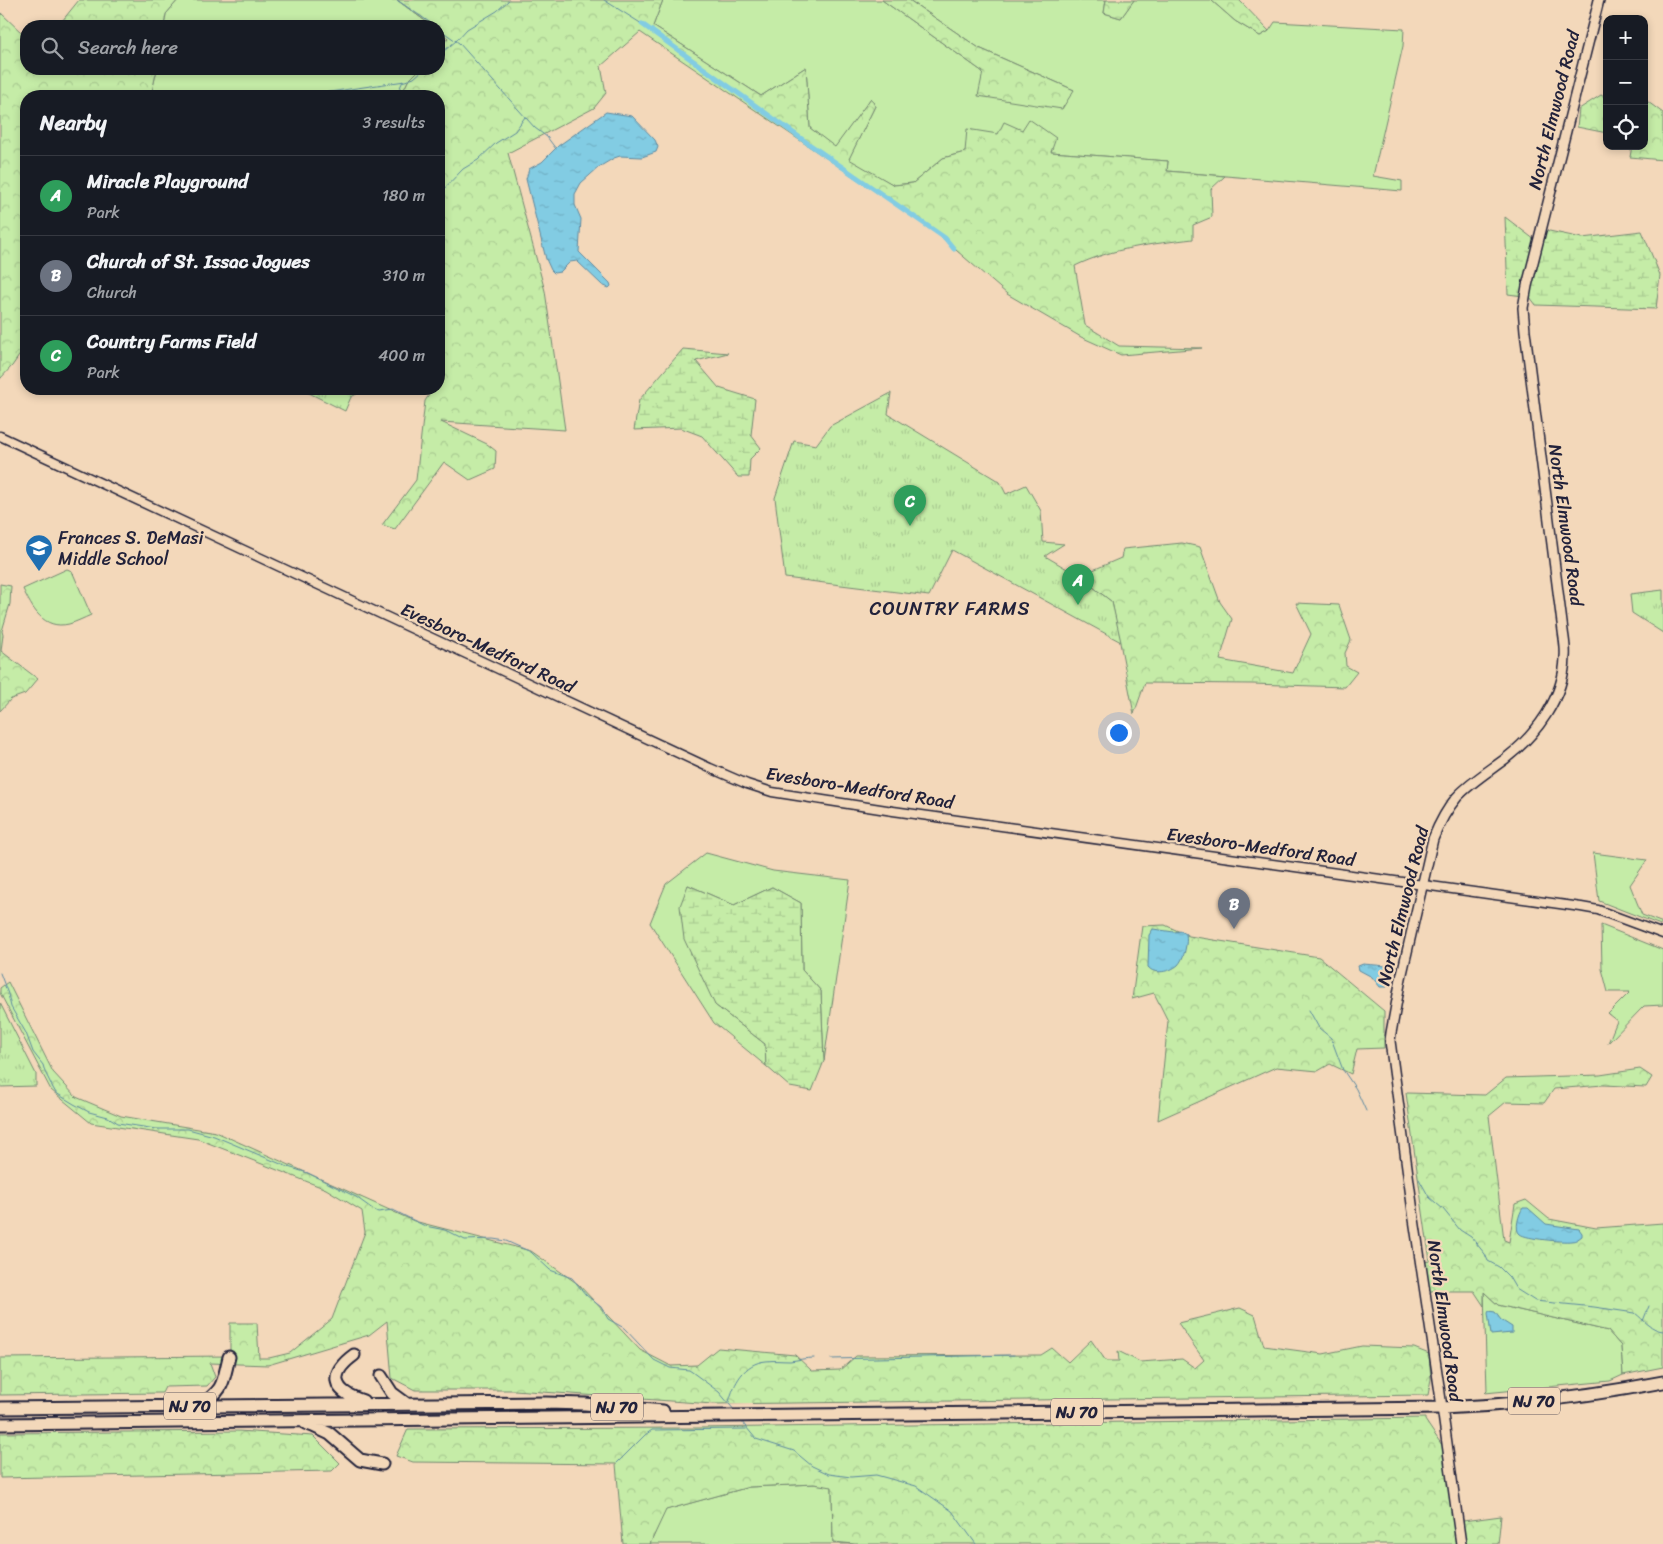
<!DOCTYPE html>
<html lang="en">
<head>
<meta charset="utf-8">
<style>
  :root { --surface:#171b24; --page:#242831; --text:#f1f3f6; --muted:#9ea1a6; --line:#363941; --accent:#1f6fb2 }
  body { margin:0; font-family:Sriracha,sans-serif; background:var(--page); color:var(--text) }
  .controls { position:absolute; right:15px; top:15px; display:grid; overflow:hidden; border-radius:10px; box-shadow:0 2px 8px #0003 }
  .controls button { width:45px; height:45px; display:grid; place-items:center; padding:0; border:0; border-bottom:1px solid var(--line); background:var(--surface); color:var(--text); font:25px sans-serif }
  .you { position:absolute; left:1118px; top:732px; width:18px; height:18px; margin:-12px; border:4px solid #fff; border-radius:50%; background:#1a73e8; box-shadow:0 0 0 8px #1a73e833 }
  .badge { display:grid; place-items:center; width:32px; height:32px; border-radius:50%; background:var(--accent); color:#fff; font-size:16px; font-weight:700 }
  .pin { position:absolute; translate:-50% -41px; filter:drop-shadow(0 1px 2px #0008) }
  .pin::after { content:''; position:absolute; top:26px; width:18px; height:15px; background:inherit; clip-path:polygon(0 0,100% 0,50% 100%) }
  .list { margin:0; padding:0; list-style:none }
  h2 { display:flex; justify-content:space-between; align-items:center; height:65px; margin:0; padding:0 20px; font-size:21px }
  h2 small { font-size:16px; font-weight:400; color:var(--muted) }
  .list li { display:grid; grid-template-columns:32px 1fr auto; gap:15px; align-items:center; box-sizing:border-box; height:80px; padding:0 20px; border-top:1px solid var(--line) }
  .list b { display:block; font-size:19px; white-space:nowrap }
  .list p { margin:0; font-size:16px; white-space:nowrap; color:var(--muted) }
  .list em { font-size:16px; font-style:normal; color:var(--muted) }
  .icon { flex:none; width:28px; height:28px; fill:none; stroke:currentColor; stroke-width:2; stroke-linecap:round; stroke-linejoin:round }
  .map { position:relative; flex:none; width:1663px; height:1544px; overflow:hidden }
  .search { position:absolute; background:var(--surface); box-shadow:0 2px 8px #0003; left:20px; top:20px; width:425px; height:55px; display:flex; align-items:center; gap:12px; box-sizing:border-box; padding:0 18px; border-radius:20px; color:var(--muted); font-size:19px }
  .panel { position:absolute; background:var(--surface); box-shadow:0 2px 8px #0003; left:20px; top:90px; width:425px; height:305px; border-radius:20px }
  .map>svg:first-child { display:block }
</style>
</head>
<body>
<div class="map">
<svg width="1663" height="1544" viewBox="0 0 1663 1544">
  <defs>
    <pattern id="forest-crowns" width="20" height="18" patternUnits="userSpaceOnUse" patternTransform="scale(1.25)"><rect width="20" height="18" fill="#c5eca7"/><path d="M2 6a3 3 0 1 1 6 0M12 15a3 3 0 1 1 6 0" fill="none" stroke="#a9ca91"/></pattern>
    <pattern id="wetland-marsh" width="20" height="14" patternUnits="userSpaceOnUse" patternTransform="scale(1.25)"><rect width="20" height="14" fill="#c5eca7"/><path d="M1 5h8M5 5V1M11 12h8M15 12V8" fill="none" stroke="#a9ca91"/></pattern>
    <pattern id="park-tufts" width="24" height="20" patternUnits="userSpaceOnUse" patternTransform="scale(1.25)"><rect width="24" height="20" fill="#c5eca7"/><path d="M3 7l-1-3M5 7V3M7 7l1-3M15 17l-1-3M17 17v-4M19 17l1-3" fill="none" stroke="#a9ca91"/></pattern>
    <pattern id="water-ripples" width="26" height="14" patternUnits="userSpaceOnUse" patternTransform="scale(1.25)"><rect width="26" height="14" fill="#82cce3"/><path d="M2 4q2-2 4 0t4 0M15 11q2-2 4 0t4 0" fill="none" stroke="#70afc4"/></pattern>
  </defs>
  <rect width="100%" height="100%" fill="#f3d8ba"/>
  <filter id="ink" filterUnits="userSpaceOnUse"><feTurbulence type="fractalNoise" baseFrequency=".02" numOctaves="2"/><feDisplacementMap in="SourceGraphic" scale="10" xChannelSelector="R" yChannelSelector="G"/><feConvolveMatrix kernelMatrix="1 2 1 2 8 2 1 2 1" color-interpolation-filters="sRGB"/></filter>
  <g filter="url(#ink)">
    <path fill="#c5eca7" stroke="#748771" d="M 178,0 L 397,0 L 432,26 L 164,26 L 166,14 Z
      M 663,0 L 882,0 L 983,72 L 1074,90 L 979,48 L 909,0 L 1106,0 L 1104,13 L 1121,18 L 1134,0 L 1211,0 L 1235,21 L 1260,36 L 1269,31 L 1275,22 L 1404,29 L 1403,46 L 1373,176 L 1402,181 L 1402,191 L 1167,171 L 1168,161 L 1051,152 L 1023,131 L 998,134 L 965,152 L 943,158 L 913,183 L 894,185 L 848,160 L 875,106 L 871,98 L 835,148 L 810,128 L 806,67 L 761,96 L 653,26 Z
      M 157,69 L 420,69 L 408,81 L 401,96 L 151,96 Z
      M 67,569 L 72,571 L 91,615 C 84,618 76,622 69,624 C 43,630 32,608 23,589 Z
      M 706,853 L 773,871 L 850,880 L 824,1061 L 821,991 L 802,970 L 801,903 L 772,887 L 734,905 L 688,885 L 715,1005 L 765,1044 L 766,1066 L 714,1023 L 650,923 L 666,884 Z
      M 1593,853 L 1647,860 L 1630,885 L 1642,915 L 1663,923 L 1663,926 L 1599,901 Z
      M 1601,925 L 1663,950 L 1663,1005 L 1644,1006 L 1608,1043 L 1617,1021 L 1608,1014 L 1630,992 L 1608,992 L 1602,969 Z
      M 1484,1292 L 1498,1305 L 1608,1331 L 1621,1346 L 1623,1375 L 1610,1381 L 1485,1393 L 1487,1391 Z
      M 814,1484 L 832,1486 L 833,1542 L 854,1544 L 650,1544 L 665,1510 L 749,1487 Z"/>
    <path fill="url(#forest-crowns)" stroke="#748771" d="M 79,0 L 178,0 L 166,14 L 164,26 L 46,26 L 62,21 Z
      M 397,0 L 663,0 L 653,26 L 761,96 L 806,67 L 810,128 L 835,147 L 871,98 L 875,106 L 849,159 L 894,185 L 913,183 L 943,158 L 965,152 L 967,129 L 998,134 L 1004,122 L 1022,130 L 1029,119 L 1056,138 L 1051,152 L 1168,161 L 1167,171 L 1225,176 L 1211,189 L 1212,217 L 1193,225 L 1193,239 C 1152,244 1112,248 1075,266 L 1085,325 L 1119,346 L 1202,348 L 1121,355 L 1081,337 L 1007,294 L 935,232 L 640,32 L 601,66 L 606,93 L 594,108 L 508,153 L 545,291 L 565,430 L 441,422 L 487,444 L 496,451 L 495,469 L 470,480 L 444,462 L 395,529 L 382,525 L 416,480 L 425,401 L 433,389 L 439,389 L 439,96 L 401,96 L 408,81 L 420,69 L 439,69 L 439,48 L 448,38 L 439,31 L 439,26 L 432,26 Z
      M 882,0 L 909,0 L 979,48 L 1074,90 L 1062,109 L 978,96 L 983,72 Z
      M 1106,0 L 1134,0 L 1121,18 L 1104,13 Z
      M 1211,0 L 1239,0 L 1269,31 L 1260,36 L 1235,21 Z
      M 0,12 L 23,34 L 26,33 L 26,69 L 157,69 L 151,96 L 26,96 L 26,346 L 12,366 L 0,379 Z
      M 1601,95 L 1607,98 L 1607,133 L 1577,127 L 1579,109 Z
      M 1644,99 L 1663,113 L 1663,160 L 1630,157 L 1632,146 L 1644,146 Z
      M 1182,543 L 1200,547 L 1220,602 L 1232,619 L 1220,660 L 1293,673 L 1311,634 L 1296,603 L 1339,605 L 1351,640 L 1345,653 L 1346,666 L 1357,672 L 1345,687 L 1252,684 L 1145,683 L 1134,714 L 1112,602 L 1079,576 L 1121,558 L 1123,549 Z
      M 0,584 L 11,586 L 10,604 L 2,631 L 3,635 L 1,651 L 38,679 L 25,694 L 11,699 L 0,711 Z
      M 1165,925 L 1189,936 L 1319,957 L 1384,1011 L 1384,1048 L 1357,1049 L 1351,1074 L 1330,1064 L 1318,1071 L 1276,1067 L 1158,1120 L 1168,1021 L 1154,993 L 1132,999 L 1142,926 Z
      M 8,982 L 53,1072 L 76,1097 L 121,1116 L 216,1132 L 414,1221 L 531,1251 L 578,1284 L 640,1350 L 671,1366 L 697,1365 L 718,1348 L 795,1355 L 812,1371 L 840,1370 L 856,1356 L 1041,1355 L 1052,1348 L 1068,1362 L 1091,1340 L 1106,1361 L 1119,1361 L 1118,1351 L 1140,1362 L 1182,1359 L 1195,1368 L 1204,1360 L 1178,1323 L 1240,1308 L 1255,1315 L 1264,1346 L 1323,1354 L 1362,1346 L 1414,1348 L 1429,1354 L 1431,1379 L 1428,1395 L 713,1404 L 514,1390 L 415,1390 L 392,1378 L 387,1321 L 369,1335 L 268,1365 L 210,1363 L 215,1377 L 207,1386 L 165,1387 L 162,1393 L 0,1395 L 0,1358 L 230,1356 L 230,1323 L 257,1323 L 259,1358 L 269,1358 L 290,1353 L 332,1319 L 365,1232 L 362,1211 L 326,1189 L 198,1139 L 91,1123 L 51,1090 L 0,993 L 0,988 Z
      M 1640,1069 L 1652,1077 L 1646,1087 L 1603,1085 L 1554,1089 L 1544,1103 L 1506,1102 L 1489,1116 L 1504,1240 L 1509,1242 L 1515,1204 L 1526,1200 L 1549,1219 L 1596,1228 L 1663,1223 L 1663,1367 L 1623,1375 L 1621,1346 L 1608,1331 L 1498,1305 L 1484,1292 L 1484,1306 L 1474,1291 L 1426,1291 L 1422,1262 L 1430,1261 L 1406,1093 L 1485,1095 L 1506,1078 L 1600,1075 Z
      M 1425,1418 L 1425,1420 L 1452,1460 L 1463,1521 L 1501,1516 L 1498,1544 L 854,1544 L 833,1542 L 832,1487 L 814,1484 L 749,1487 L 666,1510 L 650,1544 L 623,1544 L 616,1464 L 413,1462 L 396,1456 L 408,1429 L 695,1428 Z
      M 238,1431 L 313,1436 L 340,1463 L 332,1471 L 0,1478 L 0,1433 Z"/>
    <path fill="url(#wetland-marsh)" stroke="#748771" d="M 1505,217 L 1535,240 L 1540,229 L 1582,238 L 1642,231 L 1660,275 L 1656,309 L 1536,305 L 1530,297 L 1508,294 Z
      M 683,349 L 728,353 L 696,361 L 719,388 L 755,399 L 751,435 L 761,448 L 750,459 L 749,477 L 738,477 L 702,436 L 681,428 L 634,430 L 639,400 Z
      M 688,885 L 734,905 L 772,887 L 801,903 L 802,970 L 821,991 L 824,1061 L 812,1091 L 790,1087 L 766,1066 L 765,1044 L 715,1005 L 684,939 L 680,906 Z"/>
    <path fill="url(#park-tufts)" stroke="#748771" d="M 291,389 L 366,389 L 351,397 L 345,411 L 309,393 Z
      M 891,393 L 888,414 L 1000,482 L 1006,494 L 1026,485 L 1041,511 L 1043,542 L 1064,544 L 1045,556 L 1079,576 L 1112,602 L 1121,642 L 952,550 L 929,596 L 785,578 L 775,498 L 794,441 L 816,445 L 830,426 Z
      M 1663,590 L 1663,633 L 1632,613 L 1630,594 Z
      M 0,1003 L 36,1074 L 36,1086 L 0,1087 Z"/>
    <path fill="url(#water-ripples)" stroke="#5c88a0" d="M 606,112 L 632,116 L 655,140 L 658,147 L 656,152 L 642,157 L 620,156 L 614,158 L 599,167 L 581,183 L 575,194 L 575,205 L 581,219 L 579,252 L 610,283 L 611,286 L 609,288 L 602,285 L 577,261 L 570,262 L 560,272 L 554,273 L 551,270 L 546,259 L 526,179 L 529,169 L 542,162 L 558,146 Z
      M 1153,929 L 1174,932 L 1181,931 L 1186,934 C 1188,942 1184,959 1178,965 C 1170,972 1154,975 1148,967 L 1149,935 Z
      M 1363,964 C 1373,965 1382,965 1391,967 L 1392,971 L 1387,987 L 1380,987 L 1372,977 L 1359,970 L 1358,966 Z
      M 1523,1208 L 1528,1208 L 1546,1224 L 1579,1229 L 1582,1233 L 1582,1236 C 1578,1239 1576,1241 1571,1241 C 1563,1242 1526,1239 1520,1234 C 1514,1230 1519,1213 1523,1208 Z
      M 1489,1311 L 1495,1312 L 1501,1320 L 1512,1327 L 1512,1333 L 1491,1335 L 1488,1313 Z"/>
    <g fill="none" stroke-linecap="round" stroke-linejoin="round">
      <path stroke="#5c88a0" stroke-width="1" d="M 397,0 L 435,26
        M 604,0 L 642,24
        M 439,29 L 459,43 L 535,128 L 547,137 L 556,149
        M 439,55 L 456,41 L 467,29 L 497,11 L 509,0
        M 302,96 L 405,81 L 414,78 L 424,69
        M 396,96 L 403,81
        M 439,194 L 463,169 L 478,160 L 496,143 L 515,131 L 525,117
        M 0,973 L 8,994 L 11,1007 L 26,1033 L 33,1052 L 43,1065 L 45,1072 L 53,1088 L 56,1093 L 74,1104 L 89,1112 L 108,1117 L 118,1123 L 156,1129 L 188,1129 L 214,1136 L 288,1167 L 308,1173 L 356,1197 L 374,1210 L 378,1212 L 393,1210 L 425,1226 L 445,1230 L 465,1240 L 493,1239 L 506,1241 L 531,1252 L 550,1270 L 572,1278 L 586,1295 L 601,1307 L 608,1319 L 624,1328 L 654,1360 L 670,1368 L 689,1370 L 692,1372 L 719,1392 L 735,1411
        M 1309,1010 L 1319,1028 L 1331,1038 L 1343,1070 L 1356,1089 L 1366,1111
        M 1419,1179 L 1429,1197 L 1443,1209 L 1460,1230 L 1471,1237 L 1485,1254 L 1488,1261 L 1499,1267 L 1509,1277 L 1516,1289 L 1535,1301 L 1594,1307 L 1635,1313 C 1644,1320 1651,1330 1663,1331
        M 1643,1321 L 1649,1306
        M 831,1359 L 1014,1355
        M 729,1402 C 734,1383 744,1363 766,1361 C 774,1360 782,1361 790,1361 C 798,1360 805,1358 814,1358
        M 741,1421 L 756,1439 L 794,1451 L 812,1466 L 829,1474 L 851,1477 L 876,1475 L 916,1486 L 952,1511 L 976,1544
        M 617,1463 L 645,1435 L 652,1430 L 746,1429"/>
      <path stroke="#82cce3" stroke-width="5" d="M 642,24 L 806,142 L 945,238 L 954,249"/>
      <g stroke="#22223b" stroke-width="11">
        <path id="minor" d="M 0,436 L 710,768 L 747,784 L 772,792 L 893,811 L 1581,907 L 1598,910 L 1663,934"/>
      </g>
      <g stroke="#22223b" stroke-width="12">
        <path id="major" d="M 1461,1544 L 1439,1386 L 1414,1219 L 1390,1041 L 1391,1033 L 1401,978 L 1433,839 C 1439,824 1446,810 1457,797 C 1471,782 1489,771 1505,759 C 1536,735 1564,698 1565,657 C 1566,649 1564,639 1563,631 L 1525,331 L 1523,308 L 1527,286 L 1599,0"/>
      </g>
      <g stroke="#22223b" stroke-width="15">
        <path id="highway" d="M 354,1355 C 328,1374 332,1391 363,1401
          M 381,1376 L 392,1393 L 407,1404
          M 200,1406 C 225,1388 222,1385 229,1357
          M 0,1408 L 546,1403 L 585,1404 L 663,1411
          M 305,1423 L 313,1426 L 330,1434 L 360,1460 L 382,1464
          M 0,1424 L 1442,1408 C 1516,1405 1590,1396 1663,1382"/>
      </g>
      <use href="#minor" stroke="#f3d8ba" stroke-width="8"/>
      <use href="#major" stroke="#f3d8ba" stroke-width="9"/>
      <use href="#highway" stroke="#f3d8ba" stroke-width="11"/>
    </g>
  </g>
  <defs>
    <g id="school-pin" transform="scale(1.4375)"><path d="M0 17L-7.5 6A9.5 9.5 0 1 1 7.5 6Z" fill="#1f6fb2" stroke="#f3d8ba"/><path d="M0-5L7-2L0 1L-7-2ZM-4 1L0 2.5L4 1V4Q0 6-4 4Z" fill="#fff"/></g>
  </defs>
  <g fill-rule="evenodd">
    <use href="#school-pin" x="39" y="548"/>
  </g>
  <g text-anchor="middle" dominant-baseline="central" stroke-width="4.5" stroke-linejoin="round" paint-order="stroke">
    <g fill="#f3d8ba" stroke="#615961" stroke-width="1">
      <rect x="1508" y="1387.5" width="52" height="27" rx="4"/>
      <rect x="164" y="1392.5" width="52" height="27" rx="4"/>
      <rect x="591" y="1393.5" width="52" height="27" rx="4"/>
      <rect x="1051" y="1398.5" width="52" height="27" rx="4"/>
    </g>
    <g font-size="16" font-weight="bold" fill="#22223b">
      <text x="1534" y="1401">NJ 70</text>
      <text x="190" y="1406">NJ 70</text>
      <text x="617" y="1407">NJ 70</text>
      <text x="1077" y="1412">NJ 70</text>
    </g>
    <g font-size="18" fill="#22223b" stroke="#f3d8ba">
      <text transform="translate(1554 110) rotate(-76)">North Elmwood Road</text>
      <text transform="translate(1566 525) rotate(82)">North Elmwood Road</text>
      <text transform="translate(488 648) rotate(25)">Evesboro-Medford Road</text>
      <text transform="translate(860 788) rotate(9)">Evesboro-Medford Road</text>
      <text transform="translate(1261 847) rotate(8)">Evesboro-Medford Road</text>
      <text transform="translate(1403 906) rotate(-76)">North Elmwood Road</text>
      <text transform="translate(1445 1321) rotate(82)">North Elmwood Road</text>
    </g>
    <g font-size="18" fill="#22223b" stroke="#f3d8ba" text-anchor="start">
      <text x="58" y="538">Frances S. DeMasi<tspan x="58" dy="21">Middle School</tspan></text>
    </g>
    <g font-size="19" letter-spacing="1" fill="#22223b" stroke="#f3d8ba">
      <text x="950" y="608">COUNTRY FARMS</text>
    </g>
  </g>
</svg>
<div class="controls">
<button>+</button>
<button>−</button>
<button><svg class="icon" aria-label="locate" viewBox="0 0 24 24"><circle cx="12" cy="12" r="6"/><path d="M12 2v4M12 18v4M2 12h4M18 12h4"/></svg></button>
</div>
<div class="you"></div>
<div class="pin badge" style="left:1078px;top:605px;background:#2e9e5b">A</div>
<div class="pin badge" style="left:1234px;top:929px;background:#6b7280">B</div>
<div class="pin badge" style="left:910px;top:526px;background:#2e9e5b">C</div>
<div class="search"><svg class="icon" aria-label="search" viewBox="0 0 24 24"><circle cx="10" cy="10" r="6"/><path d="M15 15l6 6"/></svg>Search here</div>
<section class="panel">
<h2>Nearby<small>3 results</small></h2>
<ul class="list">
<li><span class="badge" style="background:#2e9e5b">A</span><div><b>Miracle Playground</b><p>Park</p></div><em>180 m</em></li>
<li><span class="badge" style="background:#6b7280">B</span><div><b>Church of St. Issac Jogues</b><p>Church</p></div><em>310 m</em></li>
<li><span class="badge" style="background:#2e9e5b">C</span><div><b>Country Farms Field</b><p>Park</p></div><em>400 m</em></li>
</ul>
</section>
</div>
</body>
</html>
